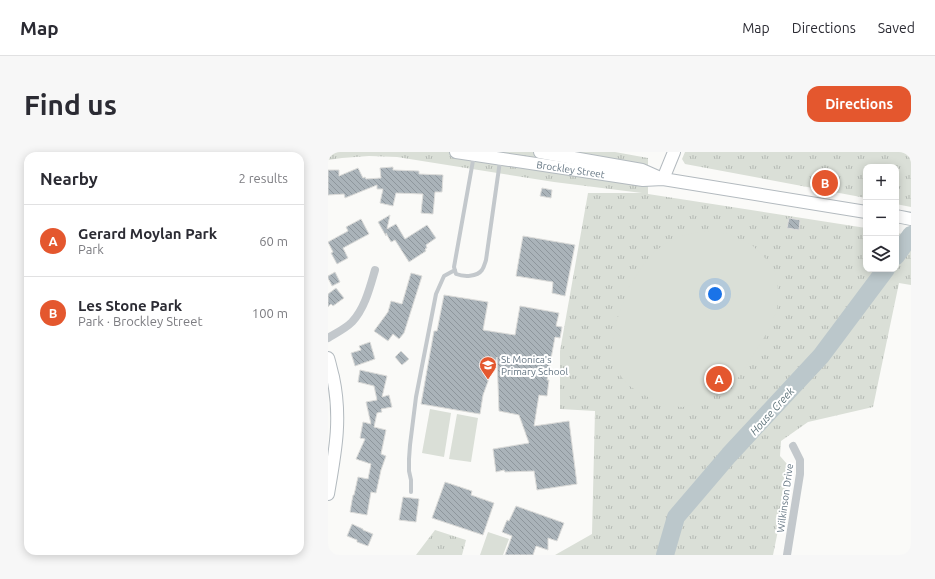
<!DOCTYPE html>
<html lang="en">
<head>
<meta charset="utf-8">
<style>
  :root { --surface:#fff; --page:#f7f7f7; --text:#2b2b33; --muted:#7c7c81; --line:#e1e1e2; --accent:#e4572e }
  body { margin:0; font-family:Ubuntu,sans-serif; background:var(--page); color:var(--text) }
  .controls { position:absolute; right:12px; top:12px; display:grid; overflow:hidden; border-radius:8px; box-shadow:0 2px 10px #0003 }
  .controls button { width:36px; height:36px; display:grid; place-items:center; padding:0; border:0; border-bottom:1px solid var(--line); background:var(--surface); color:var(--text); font:20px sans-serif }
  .you { position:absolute; left:387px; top:142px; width:14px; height:14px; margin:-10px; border:3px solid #fff; border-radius:50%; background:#1a73e8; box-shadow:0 0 0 6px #1a73e833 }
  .badge { display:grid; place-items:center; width:26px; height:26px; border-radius:50%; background:var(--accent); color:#fff; font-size:13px; font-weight:700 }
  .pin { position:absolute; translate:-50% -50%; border:2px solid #fff; box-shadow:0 1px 4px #0006 }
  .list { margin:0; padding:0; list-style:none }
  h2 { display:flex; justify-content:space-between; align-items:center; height:52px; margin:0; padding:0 16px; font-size:17px }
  h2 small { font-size:13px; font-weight:400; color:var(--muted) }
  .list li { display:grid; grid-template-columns:26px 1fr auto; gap:12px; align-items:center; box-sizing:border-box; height:72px; padding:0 16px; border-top:1px solid var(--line) }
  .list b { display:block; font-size:15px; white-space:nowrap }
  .list p { margin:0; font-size:13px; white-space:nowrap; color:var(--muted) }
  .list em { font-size:13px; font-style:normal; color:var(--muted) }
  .icon { flex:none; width:22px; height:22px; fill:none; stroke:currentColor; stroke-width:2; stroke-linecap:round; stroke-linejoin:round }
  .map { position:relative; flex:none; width:583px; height:403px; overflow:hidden; border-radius:12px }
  header { display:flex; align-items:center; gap:24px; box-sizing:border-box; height:56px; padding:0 20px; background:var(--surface); border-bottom:1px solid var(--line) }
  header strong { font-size:19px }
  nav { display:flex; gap:22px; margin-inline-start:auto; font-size:14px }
  .intro { display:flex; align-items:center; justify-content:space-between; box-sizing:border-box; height:96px; padding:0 24px }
  h1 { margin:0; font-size:28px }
  .button { padding:10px 18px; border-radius:12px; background:var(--accent); color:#fff; font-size:14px; font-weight:700 }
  main { display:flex; gap:24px; padding:0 24px }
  aside { flex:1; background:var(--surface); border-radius:12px; box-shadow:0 2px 10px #0003 }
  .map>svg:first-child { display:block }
</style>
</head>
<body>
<header>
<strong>Map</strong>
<nav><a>Map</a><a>Directions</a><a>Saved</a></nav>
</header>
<div class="intro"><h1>Find us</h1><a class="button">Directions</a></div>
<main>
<aside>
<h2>Nearby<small>2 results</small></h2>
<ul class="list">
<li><span class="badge">A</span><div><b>Gerard Moylan Park</b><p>Park</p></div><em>60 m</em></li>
<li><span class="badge">B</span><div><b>Les Stone Park</b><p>Park · Brockley Street</p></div><em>100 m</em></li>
</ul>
</aside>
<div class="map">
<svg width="583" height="403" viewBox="0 0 583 403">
  <defs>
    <pattern id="grass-tufts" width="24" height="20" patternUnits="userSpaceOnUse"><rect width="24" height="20" fill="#dadfd7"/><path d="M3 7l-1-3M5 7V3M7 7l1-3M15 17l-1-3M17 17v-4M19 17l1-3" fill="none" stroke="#b4b9b4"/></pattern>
    <pattern id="building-back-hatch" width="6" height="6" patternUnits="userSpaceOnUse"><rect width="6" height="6" fill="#aab3b9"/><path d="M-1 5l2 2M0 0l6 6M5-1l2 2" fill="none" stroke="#8e969c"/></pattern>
  </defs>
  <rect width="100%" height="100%" fill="#fafaf8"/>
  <path fill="url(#grass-tufts)" d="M 0,0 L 287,0 L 320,6 L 320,42 L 538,76 L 538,117 L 568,117 L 568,81 L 583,83 L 583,133 L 571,131 L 545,255 L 480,270 L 453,289 L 452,304 L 459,312 L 461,324 L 445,403 L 227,403 L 264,382 L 267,259 L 232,257 L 232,199 L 260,41 L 314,41 L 226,30 L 69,5 L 41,4 L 14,6 L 0,8 Z
    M 357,0 L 583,0 L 583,55 L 568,52 L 568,15 L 538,15 L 538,46 L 357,12 L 354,7 Z
    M 107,378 L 138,388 L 134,403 L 88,403 Z"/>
  <path fill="#dadfd7" d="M 386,79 L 403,83 L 424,93 L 443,112 L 449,125 L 450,139 L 449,156 L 444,172 L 432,192 L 411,225 L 382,247 L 355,255 L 340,254 L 314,242 L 300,233 L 289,219 L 285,207 L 284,196 L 289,168 L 300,136 L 316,112 L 325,101 L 335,93 L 353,84 L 371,80 Z
    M 102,257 L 123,261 L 116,305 L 94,301 Z
    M 129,262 L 150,266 L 143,310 L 121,307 Z
    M 160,380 L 181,387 L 175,403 L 152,403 Z"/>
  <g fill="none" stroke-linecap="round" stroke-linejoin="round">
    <path stroke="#bbc7cb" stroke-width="18" d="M 568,104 L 583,83
      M 337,403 L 348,365 L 401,303 L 493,204 L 558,117"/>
  </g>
  <path fill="url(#building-back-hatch)" stroke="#dcdcda" d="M 65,15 L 65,18 L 91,19 L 91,22 L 115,23 L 114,40 L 107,40 L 105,62 L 93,61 L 95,42 L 68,41 L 65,54 L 52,51 L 55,37 L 49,37 L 49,33 L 17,46 L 16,42 L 0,43 L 0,18 L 11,18 L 11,24 L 30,16 L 35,26 L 37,25 L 38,27 L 53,26 L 52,16 Z
    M 214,36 L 224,38 L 223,46 L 212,44 Z
    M 62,63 L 59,77 L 68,72 L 77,87 L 99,73 L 108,86 L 98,93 L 99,96 L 97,97 L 98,99 L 81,110 L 67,88 L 63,90 L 58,81 L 58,84 L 50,70 Z
    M 461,66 L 472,68 L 471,78 L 459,76 Z
    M 33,67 L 41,82 L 15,96 L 20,106 L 9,112 L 3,101 L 5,100 L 0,90 L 20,79 L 18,75 Z
    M 195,84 L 247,93 L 237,144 L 224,141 L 225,130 L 188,124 Z
    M 7,120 L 12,130 L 4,134 L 0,126 L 0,124 Z
    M 83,121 L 94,124 L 76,181 L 71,187 L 65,182 L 60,189 L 46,179 L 60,160 L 63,149 L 74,152 Z
    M 8,136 L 16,146 L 5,154 L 3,152 L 0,155 L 0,142 Z
    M 116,143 L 160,150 L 155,178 L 187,183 L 192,154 L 231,161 L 228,174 L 234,175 L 232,186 L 227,185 L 219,228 L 221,228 L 219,244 L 211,243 L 206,274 L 241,269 L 249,332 L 209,338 L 206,319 L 177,320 L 176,318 L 168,320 L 165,297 L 201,291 L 191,263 L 171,259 L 169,205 L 155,243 L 152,262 L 93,252 L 106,179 L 109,179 Z
    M 42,190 L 47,207 L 27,214 L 23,201 L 33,198 L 31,194 Z
    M 73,199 L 81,207 L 74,213 L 67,205 Z
    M 32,218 L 59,224 L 54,245 L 61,243 L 64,255 L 53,257 L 54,260 L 49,261 L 46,275 L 58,278 L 53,302 L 58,304 L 53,318 L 48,341 L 43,340 L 39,363 L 22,360 L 25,343 L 26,343 L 30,325 L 40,327 L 43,312 L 28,307 L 37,287 L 32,286 L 35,270 L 43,272 L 38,250 L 49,248 L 46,234 L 30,230 Z
    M 117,330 L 144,339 L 143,343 L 166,351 L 155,383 L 104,366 Z
    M 75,345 L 91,347 L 88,370 L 71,368 Z
    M 188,354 L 236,371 L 229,389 L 220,386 L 220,398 L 208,394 L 205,403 L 177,403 L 184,384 L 174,380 L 179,368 L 181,369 Z
    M 24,372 L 35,377 L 35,378 L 45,382 L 40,394 L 29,390 L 29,388 L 19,384 Z"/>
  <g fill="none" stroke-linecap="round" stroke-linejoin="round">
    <g stroke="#b3babf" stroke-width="14">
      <g id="secondary">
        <path id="s1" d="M 128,0 L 315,28 L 335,27 L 538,60"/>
        <path d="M 212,0 L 314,18 L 332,26"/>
        <path d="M 335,27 L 346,0"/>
        <path d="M 568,64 L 583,67"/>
        <path d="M 0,206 C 2,212 3,218 5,225 C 14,267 7,301 0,342"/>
      </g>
    </g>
    <path stroke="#c3c8cc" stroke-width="4" d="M 146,3 L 126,115 L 128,122 C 136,125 149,125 154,118 C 156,115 157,111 158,108 L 172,9
      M 83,340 L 83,328 L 81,319 L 81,307 L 82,293 L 88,245 L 108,142 L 116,124 L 127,118"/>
    <path stroke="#c3c8cc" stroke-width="8" d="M 0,186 C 8,181 17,177 24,170 C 37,156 42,135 47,118
      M 459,403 L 472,322 L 472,308 L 465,294"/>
    <use href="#secondary" stroke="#fff" stroke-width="12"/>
  </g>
  <defs>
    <g id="school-pin" transform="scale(0.9)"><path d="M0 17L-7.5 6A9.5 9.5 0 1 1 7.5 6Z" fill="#e4572e" stroke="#fff"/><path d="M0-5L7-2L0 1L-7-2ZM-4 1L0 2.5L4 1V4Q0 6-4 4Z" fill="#fff"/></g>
  </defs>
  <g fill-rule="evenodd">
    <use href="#school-pin" x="160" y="213"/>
  </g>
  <g text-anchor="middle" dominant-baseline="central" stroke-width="4" stroke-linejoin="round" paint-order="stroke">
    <g font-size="10" fill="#657683" stroke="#fff">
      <text stroke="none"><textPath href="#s1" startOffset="116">Brockley Street</textPath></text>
      <text transform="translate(457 346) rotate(-82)">Wilkinson Drive</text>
    </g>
    <g font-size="10" fill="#657683" stroke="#fff" text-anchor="start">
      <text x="173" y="207">St Monica's<tspan x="173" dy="12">Primary School</tspan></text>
    </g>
    <g font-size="11" font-style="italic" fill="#60757c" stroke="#fff">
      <text transform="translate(444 259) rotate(-48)">House Creek</text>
    </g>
  </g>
</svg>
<div class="controls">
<button>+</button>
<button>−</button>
<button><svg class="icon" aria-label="layers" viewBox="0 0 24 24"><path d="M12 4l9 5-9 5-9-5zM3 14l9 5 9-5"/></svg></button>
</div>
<div class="you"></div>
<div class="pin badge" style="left:391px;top:227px">A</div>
<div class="pin badge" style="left:497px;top:31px">B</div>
</div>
</main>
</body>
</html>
